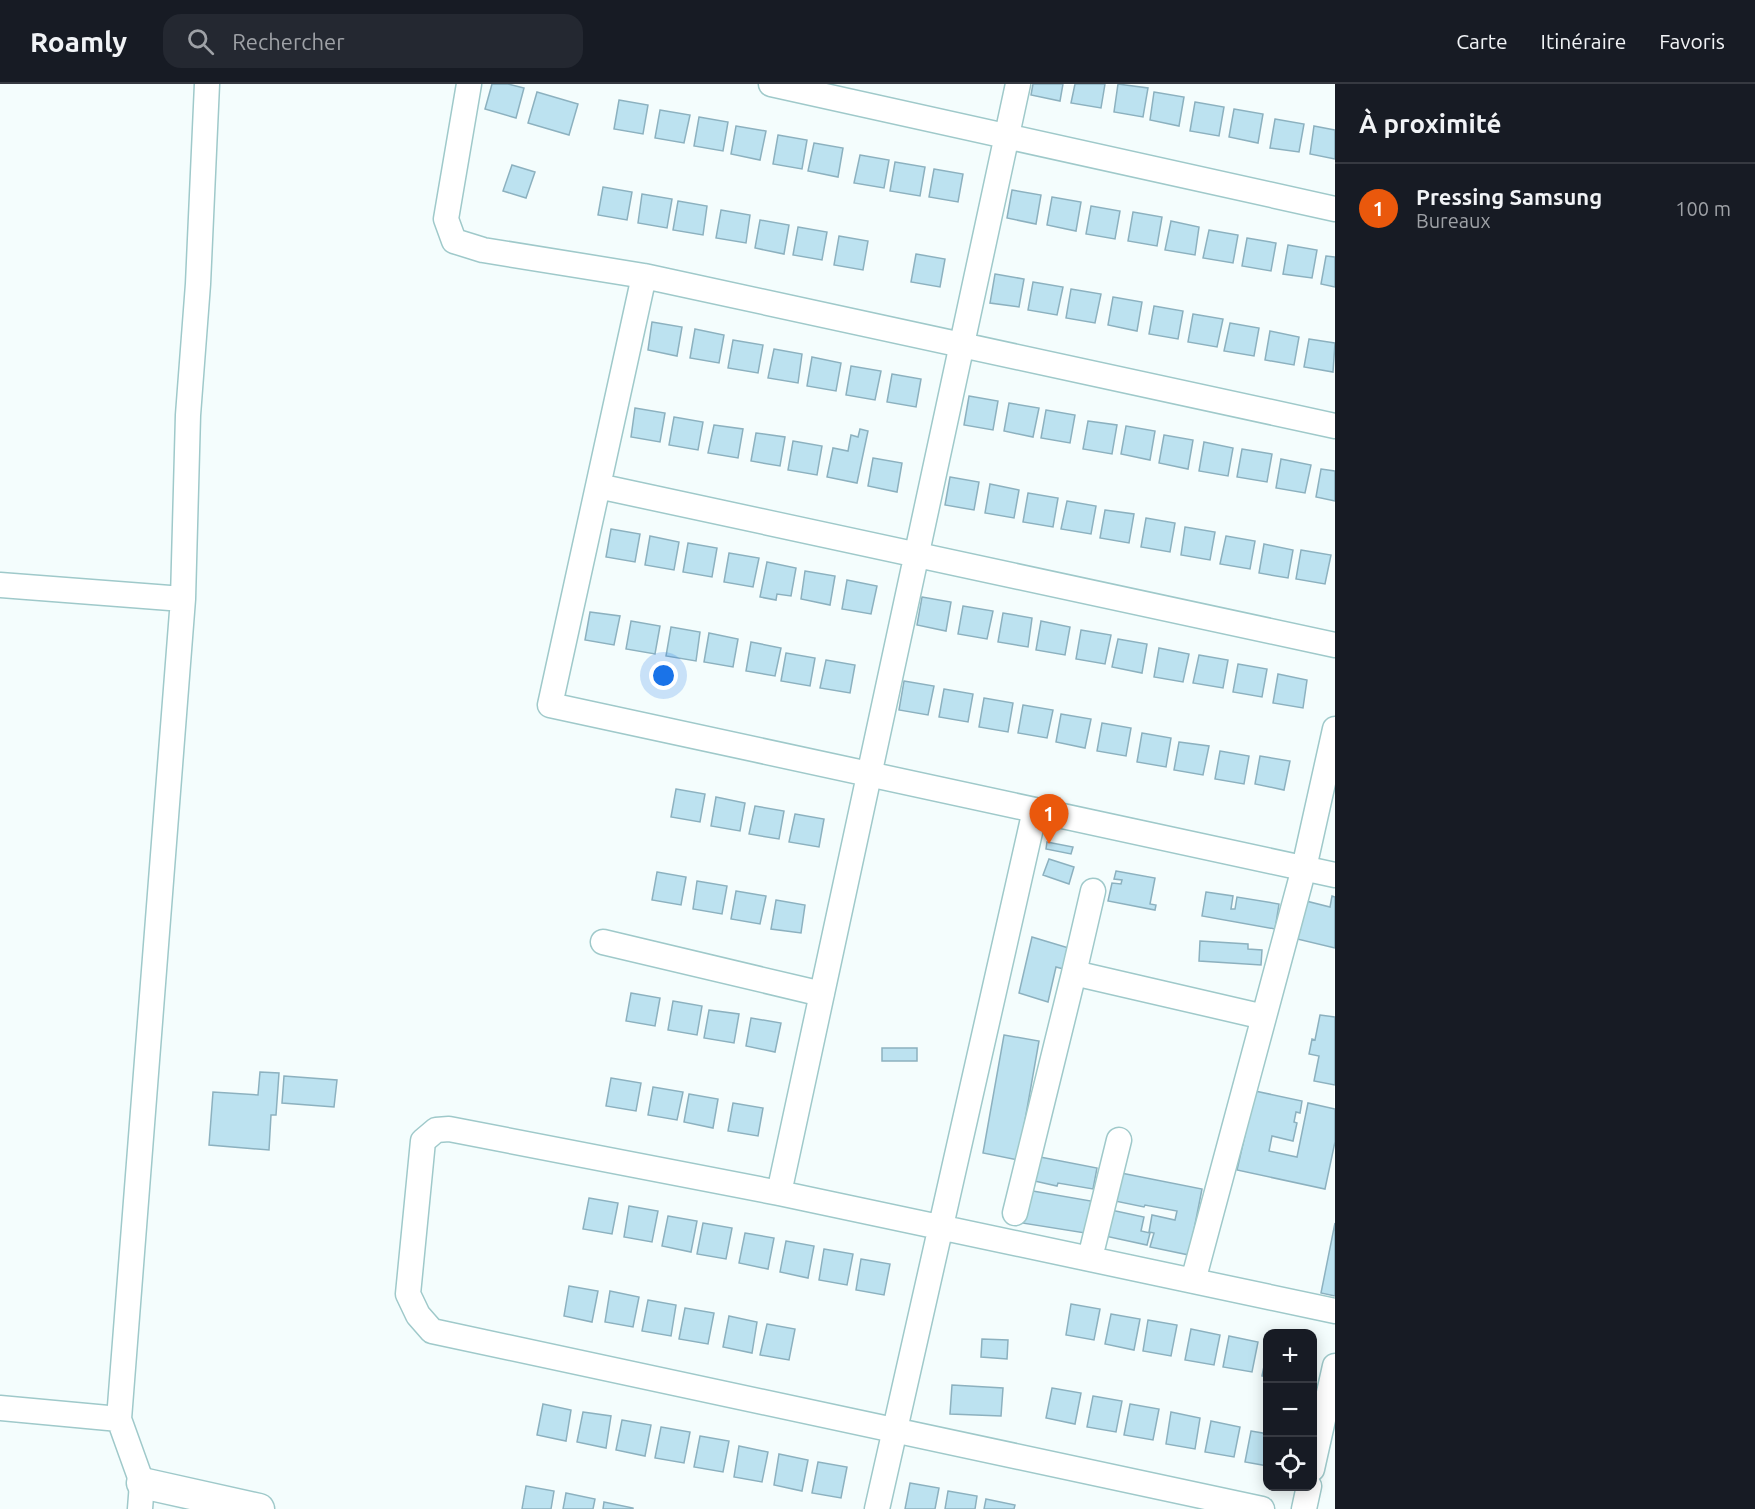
<!DOCTYPE html>
<html lang="fr">
<head>
<meta charset="utf-8">
<style>
  :root { --surface:#171b24; --page:#242831; --text:#f1f3f6; --muted:#9ea1a6; --line:#363941; --accent:#ea580c }
  body { margin:0; font-family:Ubuntu,sans-serif; background:var(--page); color:var(--text) }
  .controls { position:absolute; right:18px; bottom:18px; display:grid; overflow:hidden; border-radius:12px; box-shadow:0 3px 15px #0003 }
  .controls button { width:54px; height:54px; display:grid; place-items:center; padding:0; border:0; border-bottom:2px solid var(--line); background:var(--surface); color:var(--text); font:30px sans-serif }
  .you { position:absolute; left:664px; top:592px; width:21px; height:21px; margin:-15px; border:4px solid #fff; border-radius:50%; background:#1a73e8; box-shadow:0 0 0 9px #1a73e833 }
  .badge { display:grid; place-items:center; width:39px; height:39px; border-radius:50%; background:var(--accent); color:#fff; font-size:20px; font-weight:700 }
  .pin { position:absolute; translate:-50% -50px; filter:drop-shadow(0 2px 3px #0008) }
  .pin::after { content:''; position:absolute; top:32px; width:21px; height:18px; background:inherit; clip-path:polygon(0 0,100% 0,50% 100%) }
  .list { margin:0; padding:0; list-style:none }
  h2 { display:flex; justify-content:space-between; align-items:center; height:78px; margin:0; padding:0 24px; font-size:26px }
  h2 small { font-size:20px; font-weight:400; color:var(--muted) }
  .list li { display:grid; grid-template-columns:39px 1fr auto; gap:18px; align-items:center; box-sizing:border-box; height:90px; padding:0 24px; border-top:2px solid var(--line) }
  .list b { display:block; font-size:22px; white-space:nowrap }
  .list p { margin:0; font-size:20px; white-space:nowrap; color:var(--muted) }
  .list em { font-size:20px; font-style:normal; color:var(--muted) }
  .icon { flex:none; width:33px; height:33px; fill:none; stroke:currentColor; stroke-width:2; stroke-linecap:round; stroke-linejoin:round }
  .map { position:relative; flex:none; width:1335px; height:1425px; overflow:hidden }
  header { display:flex; align-items:center; gap:36px; box-sizing:border-box; height:84px; padding:0 30px; background:var(--surface); border-bottom:2px solid var(--line) }
  header strong { font-size:28px }
  nav { display:flex; gap:33px; margin-inline-start:auto; font-size:21px }
  .search { width:420px; height:54px; background:var(--page); display:flex; align-items:center; gap:15px; box-sizing:border-box; padding:0 21px; border-radius:18px; color:var(--muted); font-size:22px }
  main { display:flex }
  aside { flex:1; background:var(--surface) }
  .map>svg:first-child { display:block }
</style>
</head>
<body>
<header>
<strong>Roamly</strong>
<div class="search"><svg class="icon" aria-label="search" viewBox="0 0 24 24"><circle cx="10" cy="10" r="6"/><path d="M15 15l6 6"/></svg>Rechercher</div>
<nav><a>Carte</a><a>Itinéraire</a><a>Favoris</a></nav>
</header>
<main>
<div class="map">
<svg width="1335" height="1425" viewBox="0 0 1335 1425">
  <rect width="100%" height="100%" fill="#f4fdfd"/>
  <path fill="#bce2f0" stroke="#8cb1bf" stroke-width="1.5" d="M 492,0 L 508,0 L 524,4 L 516,34 L 485,25 Z
    M 1033,0 L 1063,0 L 1060,17 L 1031,11 Z
    M 1075,0 L 1105,0 L 1101,24 L 1071,19 Z
    M 1118,0 L 1148,4 L 1143,33 L 1114,28 Z
    M 537,8 L 578,20 L 569,51 L 528,39 Z
    M 1154,8 L 1184,13 L 1179,42 L 1150,36 Z
    M 619,16 L 648,21 L 643,50 L 614,45 Z
    M 1195,18 L 1224,23 L 1219,52 L 1190,47 Z
    M 1234,25 L 1263,30 L 1258,59 L 1229,53 Z
    M 660,26 L 690,31 L 684,59 L 655,54 Z
    M 699,33 L 728,38 L 723,67 L 694,62 Z
    M 1275,35 L 1304,40 L 1299,68 L 1270,64 Z
    M 736,42 L 766,47 L 760,76 L 731,70 Z
    M 1314,42 L 1335,46 L 1335,75 L 1310,70 Z
    M 778,51 L 807,56 L 802,85 L 773,80 Z
    M 814,59 L 843,64 L 838,93 L 808,87 Z
    M 860,71 L 889,76 L 884,104 L 854,99 Z
    M 895,78 L 925,83 L 920,112 L 890,107 Z
    M 512,81 L 535,88 L 526,114 L 503,107 Z
    M 934,85 L 963,90 L 958,118 L 929,113 Z
    M 603,103 L 632,108 L 627,136 L 598,131 Z
    M 1012,106 L 1041,111 L 1036,140 L 1007,134 Z
    M 642,110 L 672,115 L 667,144 L 638,139 Z
    M 1052,113 L 1081,118 L 1076,147 L 1047,141 Z
    M 678,117 L 707,122 L 703,151 L 673,146 Z
    M 1091,122 L 1120,127 L 1115,155 L 1086,150 Z
    M 721,126 L 750,131 L 746,159 L 716,154 Z
    M 1133,128 L 1162,133 L 1157,162 L 1128,157 Z
    M 760,136 L 789,141 L 784,170 L 755,164 Z
    M 1171,137 L 1199,143 L 1195,171 L 1165,166 Z
    M 798,143 L 827,148 L 822,176 L 793,171 Z
    M 1209,146 L 1238,151 L 1233,179 L 1203,174 Z
    M 839,152 L 868,157 L 863,186 L 834,181 Z
    M 1247,154 L 1276,159 L 1271,187 L 1242,182 Z
    M 1288,161 L 1317,166 L 1312,194 L 1283,190 Z
    M 916,170 L 945,175 L 940,203 L 911,198 Z
    M 1326,172 L 1335,173 L 1335,203 L 1321,200 Z
    M 995,190 L 1024,195 L 1019,223 L 990,219 Z
    M 1033,198 L 1063,203 L 1057,231 L 1028,226 Z
    M 1071,205 L 1101,210 L 1095,239 L 1066,234 Z
    M 1113,213 L 1142,218 L 1137,247 L 1108,241 Z
    M 1154,222 L 1183,227 L 1178,255 L 1149,250 Z
    M 1193,230 L 1223,235 L 1217,263 L 1188,258 Z
    M 652,238 L 682,243 L 677,272 L 648,266 Z
    M 1230,239 L 1259,244 L 1254,272 L 1224,267 Z
    M 695,245 L 724,251 L 719,279 L 690,274 Z
    M 1270,247 L 1299,253 L 1294,281 L 1265,276 Z
    M 1309,255 L 1335,259 L 1333,288 L 1304,283 Z
    M 733,256 L 763,261 L 758,289 L 728,284 Z
    M 774,265 L 802,270 L 798,299 L 768,294 Z
    M 812,273 L 841,279 L 836,307 L 807,302 Z
    M 851,282 L 881,287 L 875,316 L 846,311 Z
    M 892,290 L 921,295 L 916,323 L 887,318 Z
    M 969,312 L 998,317 L 993,346 L 964,341 Z
    M 1009,319 L 1039,324 L 1033,353 L 1004,347 Z
    M 635,324 L 665,329 L 660,358 L 631,353 Z
    M 1046,326 L 1075,331 L 1070,359 L 1041,354 Z
    M 674,333 L 703,338 L 698,366 L 669,361 Z
    M 1088,337 L 1117,341 L 1112,370 L 1083,365 Z
    M 714,341 L 743,345 L 738,374 L 708,369 Z
    M 1126,342 L 1155,347 L 1150,376 L 1121,370 Z
    M 860,345 L 868,347 L 857,399 L 827,393 L 833,364 L 848,367 L 851,351 L 858,353 Z
    M 756,349 L 785,353 L 780,382 L 751,377 Z
    M 1164,351 L 1193,356 L 1188,385 L 1159,379 Z
    M 793,357 L 822,362 L 817,391 L 788,386 Z
    M 1204,358 L 1233,364 L 1228,392 L 1199,387 Z
    M 1242,365 L 1272,370 L 1267,398 L 1237,393 Z
    M 873,374 L 902,379 L 897,408 L 868,402 Z
    M 1281,375 L 1311,381 L 1305,409 L 1276,404 Z
    M 1321,385 L 1335,387 L 1335,417 L 1316,413 Z
    M 950,393 L 979,398 L 974,426 L 945,421 Z
    M 990,400 L 1019,406 L 1014,434 L 985,429 Z
    M 1028,409 L 1058,414 L 1053,443 L 1023,438 Z
    M 1067,417 L 1096,422 L 1091,450 L 1061,445 Z
    M 1105,426 L 1134,430 L 1129,459 L 1100,454 Z
    M 1146,434 L 1175,439 L 1170,468 L 1141,463 Z
    M 1185,443 L 1215,448 L 1210,476 L 1181,471 Z
    M 611,445 L 640,450 L 635,478 L 606,473 Z
    M 650,452 L 679,458 L 674,486 L 645,481 Z
    M 1226,452 L 1255,457 L 1250,485 L 1220,480 Z
    M 688,459 L 717,464 L 712,493 L 683,488 Z
    M 1264,460 L 1293,466 L 1288,494 L 1259,489 Z
    M 1301,466 L 1331,471 L 1325,500 L 1296,495 Z
    M 729,469 L 759,474 L 753,503 L 724,498 Z
    M 767,478 L 796,484 L 791,512 L 777,510 L 776,516 L 760,513 Z
    M 805,487 L 835,492 L 830,521 L 801,515 Z
    M 847,496 L 877,502 L 871,530 L 842,525 Z
    M 922,513 L 951,518 L 946,547 L 917,541 Z
    M 963,522 L 993,527 L 987,555 L 958,550 Z
    M 590,528 L 620,532 L 614,561 L 585,556 Z
    M 1003,529 L 1032,534 L 1028,563 L 998,558 Z
    M 631,537 L 660,542 L 655,570 L 626,565 Z
    M 1041,537 L 1070,543 L 1065,571 L 1036,566 Z
    M 671,543 L 700,548 L 696,577 L 666,572 Z
    M 1081,546 L 1111,551 L 1105,580 L 1076,575 Z
    M 709,549 L 738,555 L 733,583 L 704,578 Z
    M 1118,555 L 1147,560 L 1142,589 L 1112,583 Z
    M 751,558 L 781,564 L 775,592 L 746,587 Z
    M 1159,564 L 1189,570 L 1183,598 L 1154,593 Z
    M 786,569 L 815,574 L 810,602 L 781,597 Z
    M 1199,571 L 1228,576 L 1223,604 L 1193,599 Z
    M 826,576 L 855,581 L 850,609 L 820,604 Z
    M 1238,580 L 1267,585 L 1262,613 L 1233,608 Z
    M 1278,590 L 1307,596 L 1303,624 L 1273,619 Z
    M 904,597 L 934,602 L 928,631 L 899,626 Z
    M 944,605 L 973,610 L 968,638 L 939,633 Z
    M 984,614 L 1013,619 L 1008,648 L 979,643 Z
    M 1023,621 L 1053,626 L 1047,654 L 1018,649 Z
    M 1061,630 L 1091,635 L 1085,664 L 1056,658 Z
    M 1102,639 L 1131,644 L 1126,672 L 1097,667 Z
    M 1142,649 L 1171,654 L 1166,683 L 1137,678 Z
    M 1179,658 L 1209,662 L 1203,691 L 1174,686 Z
    M 1220,667 L 1249,672 L 1244,700 L 1215,695 Z
    M 1260,672 L 1290,677 L 1284,706 L 1255,700 Z
    M 676,705 L 705,710 L 700,738 L 671,733 Z
    M 716,713 L 745,719 L 740,747 L 711,742 Z
    M 755,722 L 784,727 L 779,755 L 749,750 Z
    M 795,730 L 824,735 L 819,763 L 789,758 Z
    M 1047,758 L 1073,763 L 1071,770 L 1046,765 Z
    M 1049,775 L 1074,783 L 1069,800 L 1043,791 Z
    M 1116,787 L 1155,794 L 1150,820 L 1156,821 L 1155,826 L 1108,817 L 1112,799 L 1121,800 L 1122,796 L 1114,795 Z
    M 657,788 L 686,793 L 681,821 L 652,816 Z
    M 697,797 L 727,802 L 722,830 L 693,825 Z
    M 736,807 L 766,812 L 760,840 L 731,835 Z
    M 1206,808 L 1233,812 L 1231,825 L 1235,825 L 1237,813 L 1279,820 L 1275,845 L 1202,832 Z
    M 1332,812 L 1335,813 L 1335,864 L 1293,854 L 1302,816 L 1330,823 Z
    M 776,816 L 805,821 L 801,849 L 771,845 Z
    M 1032,853 L 1072,865 L 1067,886 L 1056,883 L 1048,918 L 1019,909 Z
    M 1200,857 L 1248,860 L 1248,865 L 1262,866 L 1261,881 L 1199,877 Z
    M 631,909 L 660,914 L 655,942 L 626,937 Z
    M 673,917 L 702,922 L 697,951 L 668,946 Z
    M 709,926 L 739,930 L 734,959 L 704,954 Z
    M 1320,931 L 1335,933 L 1335,1001 L 1314,997 L 1319,972 L 1309,970 L 1312,955 L 1315,956 Z
    M 751,934 L 781,939 L 775,968 L 746,962 Z
    M 1004,951 L 1039,957 L 1018,1076 L 983,1069 Z
    M 882,964 L 917,964 L 917,977 L 882,977 Z
    M 260,988 L 279,989 L 276,1031 L 271,1031 L 269,1066 L 209,1061 L 213,1008 L 258,1011 Z
    M 284,992 L 337,996 L 334,1023 L 282,1019 Z
    M 611,994 L 641,999 L 636,1027 L 606,1022 Z
    M 653,1003 L 683,1008 L 677,1036 L 648,1031 Z
    M 1255,1007 L 1302,1017 L 1300,1029 L 1296,1028 L 1294,1038 L 1297,1039 L 1293,1057 L 1272,1052 L 1269,1067 L 1297,1073 L 1308,1019 L 1335,1025 L 1335,1058 L 1325,1105 L 1237,1086 Z
    M 689,1010 L 718,1015 L 713,1044 L 684,1038 Z
    M 733,1019 L 763,1024 L 758,1052 L 728,1047 Z
    M 1035,1072 L 1097,1084 L 1093,1105 L 1058,1099 L 1057,1102 L 1030,1096 Z
    M 1116,1088 L 1202,1105 L 1189,1171 L 1150,1163 L 1154,1149 L 1149,1148 L 1152,1131 L 1175,1136 L 1177,1127 L 1145,1121 L 1144,1123 L 1110,1116 Z
    M 1027,1106 L 1091,1117 L 1085,1149 L 1022,1139 Z
    M 589,1114 L 618,1119 L 612,1150 L 583,1145 Z
    M 629,1122 L 658,1127 L 652,1158 L 624,1153 Z
    M 1111,1126 L 1144,1133 L 1141,1147 L 1150,1149 L 1147,1161 L 1105,1152 Z
    M 668,1132 L 697,1137 L 691,1168 L 662,1162 Z
    M 703,1139 L 732,1144 L 726,1175 L 697,1170 Z
    M 1335,1139 L 1335,1212 L 1321,1209 Z
    M 745,1149 L 774,1154 L 768,1185 L 739,1179 Z
    M 786,1157 L 814,1162 L 808,1194 L 780,1188 Z
    M 824,1165 L 853,1170 L 847,1201 L 819,1196 Z
    M 861,1175 L 890,1180 L 884,1211 L 856,1206 Z
    M 569,1202 L 598,1207 L 592,1238 L 564,1232 Z
    M 610,1207 L 639,1213 L 633,1243 L 605,1238 Z
    M 648,1216 L 676,1221 L 671,1252 L 642,1247 Z
    M 1071,1220 L 1100,1225 L 1094,1256 L 1066,1251 Z
    M 685,1224 L 714,1229 L 708,1260 L 679,1255 Z
    M 1111,1230 L 1140,1235 L 1134,1266 L 1105,1260 Z
    M 729,1232 L 757,1238 L 752,1269 L 723,1263 Z
    M 1148,1236 L 1177,1241 L 1171,1272 L 1143,1267 Z
    M 767,1240 L 795,1245 L 789,1276 L 760,1271 Z
    M 1191,1245 L 1220,1251 L 1214,1281 L 1185,1276 Z
    M 1229,1252 L 1258,1258 L 1252,1288 L 1223,1283 Z
    M 982,1255 L 1008,1256 L 1007,1275 L 981,1273 Z
    M 1268,1263 L 1268,1293 L 1262,1292 Z
    M 952,1301 L 1003,1304 L 1001,1332 L 950,1330 Z
    M 1052,1304 L 1081,1309 L 1075,1340 L 1046,1334 Z
    M 1093,1312 L 1122,1317 L 1116,1348 L 1087,1343 Z
    M 543,1320 L 571,1326 L 566,1357 L 537,1351 Z
    M 1130,1320 L 1159,1325 L 1153,1356 L 1124,1351 Z
    M 583,1328 L 611,1332 L 606,1364 L 577,1358 Z
    M 1171,1328 L 1200,1334 L 1195,1365 L 1166,1360 Z
    M 622,1336 L 651,1341 L 645,1372 L 616,1366 Z
    M 1211,1337 L 1240,1343 L 1234,1373 L 1205,1368 Z
    M 661,1343 L 690,1348 L 684,1379 L 655,1374 Z
    M 1251,1347 L 1268,1350 L 1268,1382 L 1245,1378 Z
    M 700,1352 L 729,1357 L 723,1388 L 694,1383 Z
    M 739,1362 L 768,1368 L 762,1398 L 734,1393 Z
    M 779,1370 L 808,1376 L 802,1407 L 774,1401 Z
    M 818,1378 L 847,1383 L 841,1414 L 812,1409 Z
    M 910,1399 L 939,1404 L 935,1425 L 905,1425 Z
    M 526,1402 L 554,1407 L 551,1425 L 522,1425 Z
    M 948,1407 L 977,1412 L 975,1425 L 945,1425 Z
    M 566,1409 L 595,1415 L 593,1425 L 563,1425 Z
    M 986,1415 L 1015,1421 L 1014,1425 L 984,1425 Z
    M 604,1418 L 633,1424 L 633,1425 L 603,1425 Z"/>
  <g fill="none" stroke-linecap="round" stroke-linejoin="round">
    <g stroke="#9fc9ca" stroke-width="27">
      <path id="minor" d="M 469,0 L 446,135 L 454,157 L 483,166 L 644,192 L 1335,342
        M 771,0 L 1335,125
        M 644,192 L 550,621 L 1335,791
        M 598,402 L 1335,561
        M 0,501 L 183,515
        M 603,858 L 822,910
        M 1074,889 L 1093,807
        M 779,1109 L 1018,0
        M 1015,1129 L 1074,889 L 1264,933
        M 1090,1174 L 1119,1056
        M 1193,1197 L 1304,784 L 1335,645
        M 0,1324 L 119,1335
        M 1312,1385 L 1335,1282
        M 140,1425 L 142,1399 L 119,1335 L 183,515 L 188,331 L 198,200 L 207,0
        M 877,1425 L 1035,726
        M 1262,1425 L 432,1247 L 418,1231 L 408,1210 L 423,1057 L 436,1046 L 449,1045 L 779,1109 L 1335,1227
        M 1304,1425 L 1309,1402"/>
    </g>
    <g stroke="#9fc9ca" stroke-width="33">
      <path id="tertiary" d="M 142,1399 L 259,1425"/>
    </g>
    <use href="#minor" stroke="#fff" stroke-width="24"/>
    <use href="#tertiary" stroke="#fff" stroke-width="30"/>
  </g>
</svg>
<div class="controls">
<button>+</button>
<button>−</button>
<button><svg class="icon" aria-label="locate" viewBox="0 0 24 24"><circle cx="12" cy="12" r="6"/><path d="M12 2v4M12 18v4M2 12h4M18 12h4"/></svg></button>
</div>
<div class="you"></div>
<div class="pin badge" style="left:1049px;top:760px">1</div>
</div>
<aside>
<h2>À proximité<small></small></h2>
<ul class="list">
<li><span class="badge">1</span><div><b>Pressing Samsung</b><p>Bureaux</p></div><em>100 m</em></li>
</ul>
</aside>
</main>
</body>
</html>
